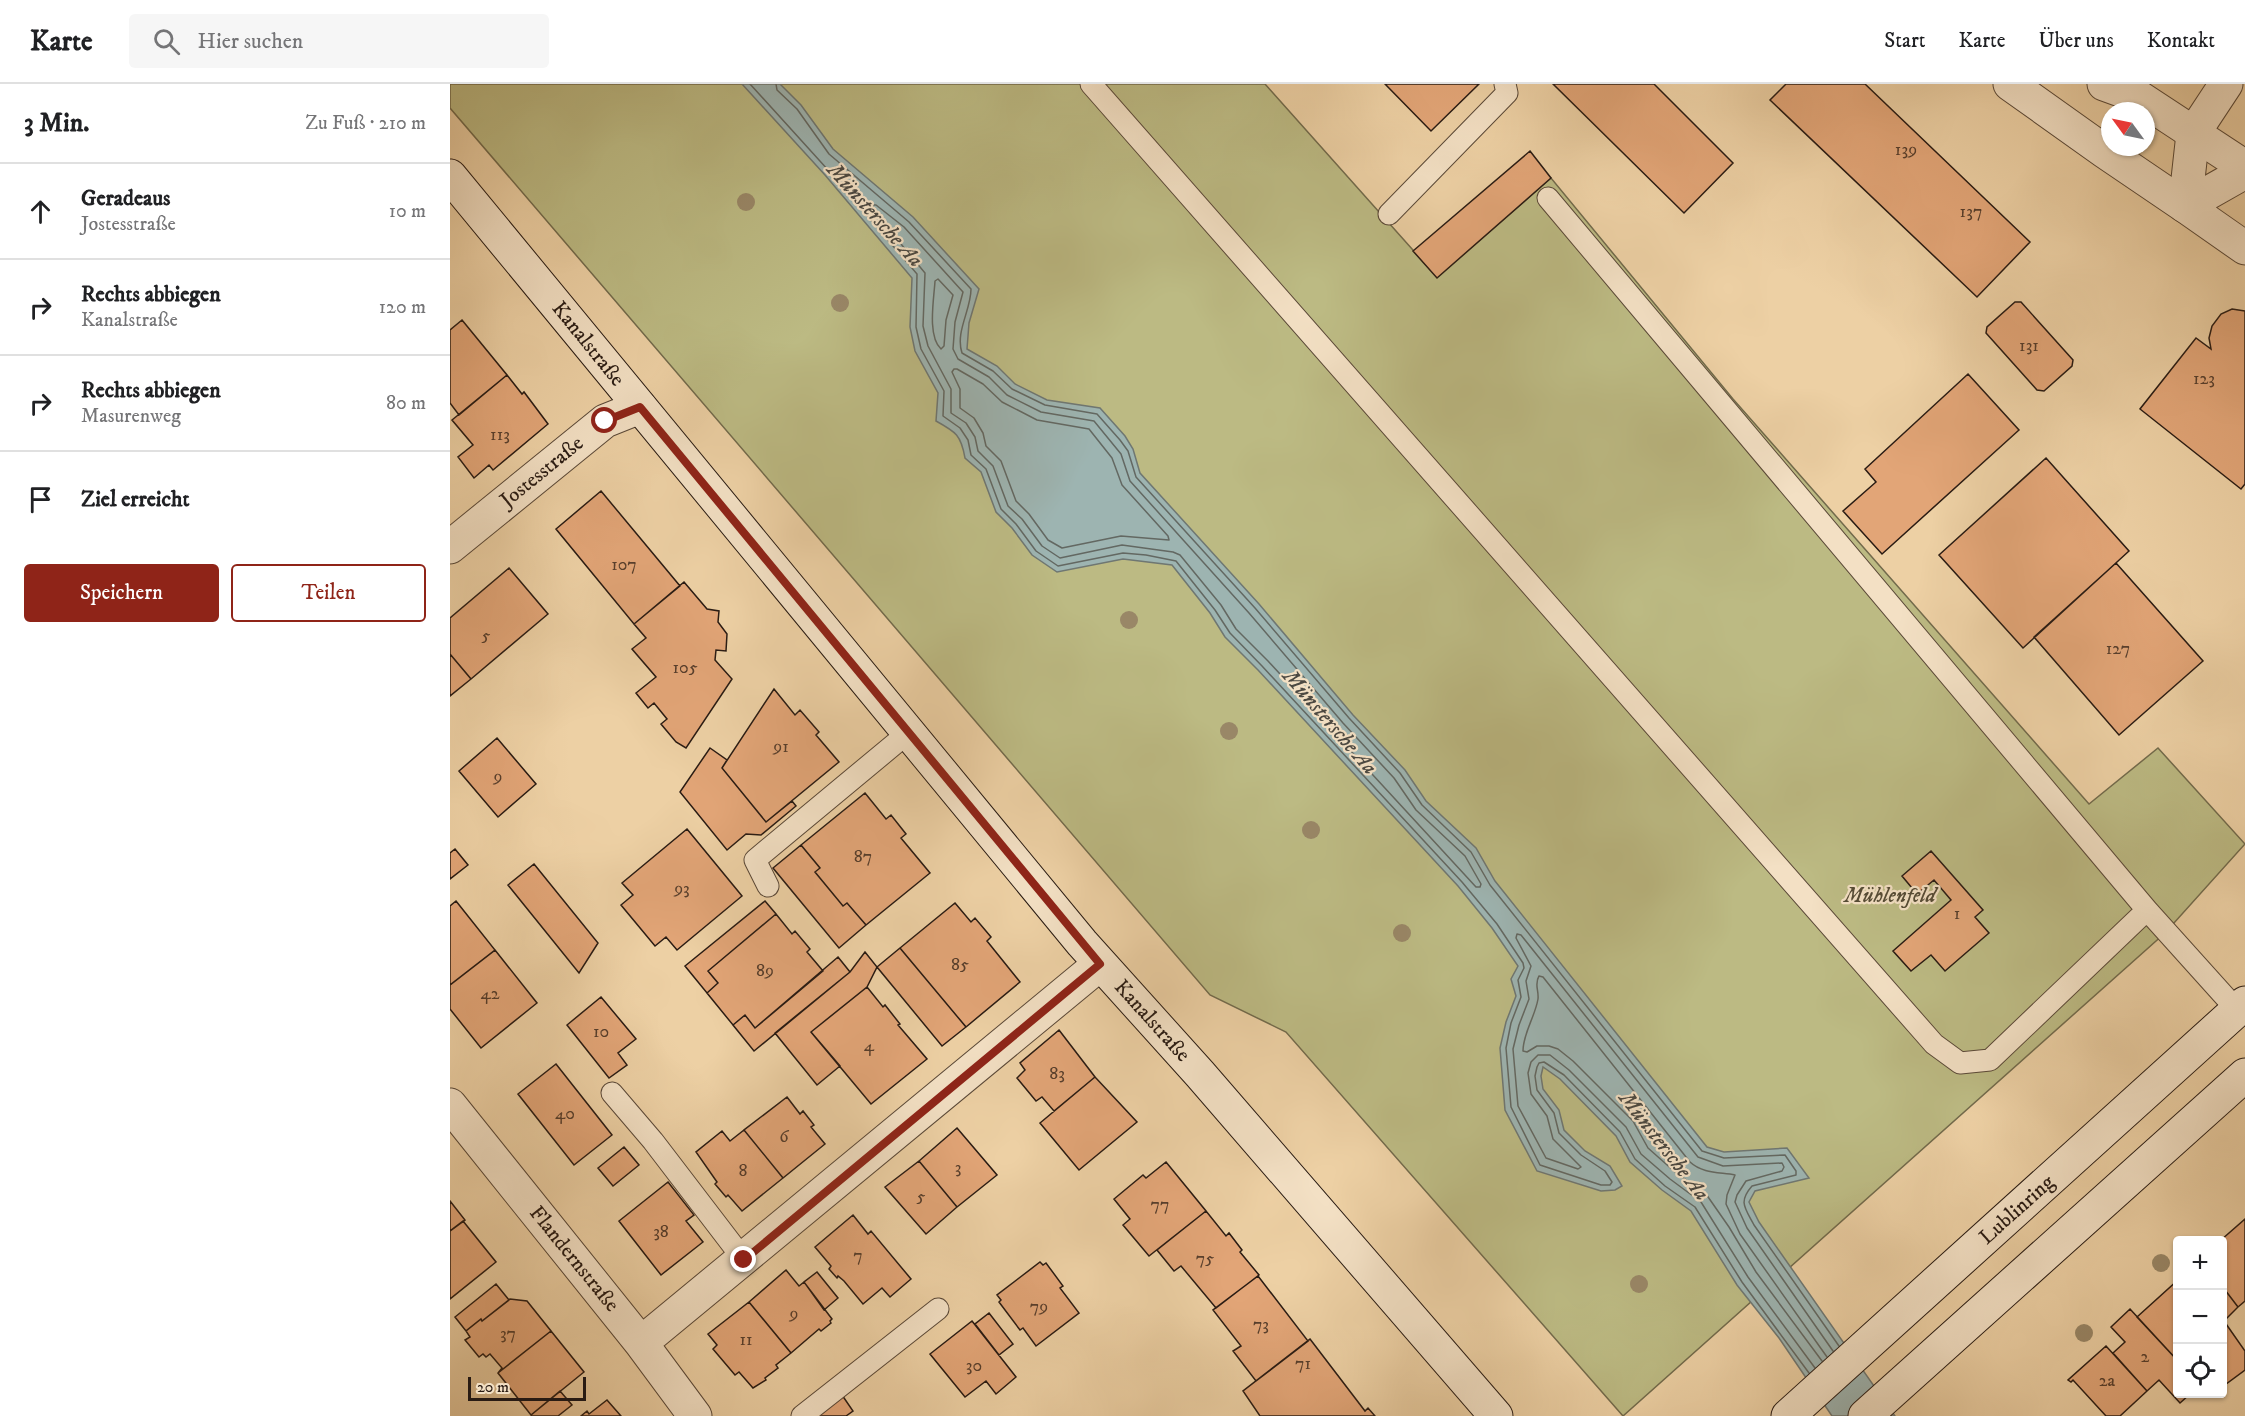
<!DOCTYPE html>
<html lang="de">
<head>
<meta charset="utf-8">
<style>
  :root { --surface:#fff; --page:#f6f6f6; --text:#202124; --muted:#757577; --line:#e0e0e0; --accent:#8f2418 }
  body { margin:0; font-family:"IM FELL DW Pica",serif; background:var(--page); color:var(--text) }
  .controls { position:absolute; right:18px; bottom:18px; display:grid; overflow:hidden; border-radius:6px; box-shadow:0 2px 4px #0004 }
  .controls button { width:54px; height:54px; display:grid; place-items:center; padding:0; border:0; border-bottom:2px solid var(--line); background:var(--surface); color:var(--text); font:30px sans-serif }
  .compass { position:absolute; left:1651px; top:18px; width:54px; height:54px; border-radius:50%; background:var(--surface); box-shadow:0 2px 4px #0004; rotate:303deg }
  .scale { position:absolute; left:18px; bottom:15px; width:118px; box-sizing:border-box; padding-left:6px; border:3px solid #291b13; border-top:0; font-size:16px; line-height:21px; white-space:nowrap; color:#291b13; -webkit-text-stroke:4px #f3e0c4; paint-order:stroke }
  .stop { position:absolute; width:18px; height:18px; margin:-14px; border:4px solid #8f2418; border-radius:50%; background:#fff }
  .stop.end { background:#8f2418; border-color:#fff; box-shadow:0 2px 6px #0008 }
  .list { margin:0; padding:0; list-style:none }
  h2 { display:flex; justify-content:space-between; align-items:center; height:78px; margin:0; padding:0 24px; font-size:26px }
  h2 small { font-size:20px; font-weight:400; color:var(--muted) }
  .list li { display:grid; grid-template-columns:39px 1fr auto; gap:18px; align-items:center; box-sizing:border-box; height:96px; padding:0 24px; border-top:2px solid var(--line) }
  .list b { display:block; font-size:22px; white-space:nowrap }
  .list p { margin:0; font-size:20px; white-space:nowrap; color:var(--muted) }
  .list em { font-size:20px; font-style:normal; color:var(--muted) }
  .actions { display:flex; gap:12px; padding:18px 24px }
  .actions a { flex:1; padding:14px 0; border:2px solid var(--accent); border-radius:6px; text-align:center; font-size:21px; color:var(--accent) }
  .actions .main { background:var(--accent); color:#fff }
  .icon { flex:none; width:33px; height:33px; fill:none; stroke:currentColor; stroke-width:2; stroke-linecap:round; stroke-linejoin:round }
  .map { position:relative; flex:none; width:1795px; height:1332px; overflow:hidden }
  header { display:flex; align-items:center; gap:36px; box-sizing:border-box; height:84px; padding:0 30px; background:var(--surface); border-bottom:2px solid var(--line) }
  header strong { font-size:28px }
  nav { display:flex; gap:33px; margin-inline-start:auto; font-size:21px }
  .search { width:420px; height:54px; background:var(--page); display:flex; align-items:center; gap:15px; box-sizing:border-box; padding:0 21px; border-radius:6px; color:var(--muted); font-size:22px }
  main { display:flex }
  aside { flex:1; background:var(--surface) }
  .map>svg:first-child { display:block }
</style>
</head>
<body>
<header>
<strong>Karte</strong>
<div class="search"><svg class="icon" aria-label="search" viewBox="0 0 24 24"><circle cx="10" cy="10" r="6"/><path d="M15 15l6 6"/></svg>Hier suchen</div>
<nav><a>Start</a><a>Karte</a><a>Über uns</a><a>Kontakt</a></nav>
</header>
<main>
<aside>
<h2>3 Min.<small>Zu Fuß · 210 m</small></h2>
<ul class="list">
<li><svg class="icon" aria-label="ahead" viewBox="0 0 24 24"><path d="M12 20V5M6 11l6-6 6 6"/></svg><div><b>Geradeaus</b><p>Jostesstraße</p></div><em>10 m</em></li>
<li><svg class="icon" aria-label="right" viewBox="0 0 24 24"><path d="M7 20v-9h11M14 6l5 5-5 5"/></svg><div><b>Rechts abbiegen</b><p>Kanalstraße</p></div><em>120 m</em></li>
<li><svg class="icon" aria-label="right" viewBox="0 0 24 24"><path d="M7 20v-9h11M14 6l5 5-5 5"/></svg><div><b>Rechts abbiegen</b><p>Masurenweg</p></div><em>80 m</em></li>
<li><svg class="icon" aria-label="arrive" viewBox="0 0 24 24"><path d="M6 21V4h12l-3 4 3 4H6"/></svg><div><b>Ziel erreicht</b></div></li>
</ul>
<div class="actions"><a class="main">Speichern</a><a>Teilen</a></div>
</aside>
<div class="map">
<svg width="1795" height="1332" viewBox="0 0 1795 1332">
  <rect width="100%" height="100%" fill="#edd0a4"/>
  <filter id="stains"><feTurbulence type="fractalNoise" baseFrequency=".00333" numOctaves="4"/><feColorMatrix values="0 0 0 0 .2 0 0 0 0 .09 0 0 0 0 .02 0 0 0 .5 -.17"/></filter>
  <radialGradient id="worn" r=".72"><stop offset=".6" stop-color="#630" stop-opacity="0"/><stop offset="1" stop-color="#630" stop-opacity=".3"/></radialGradient>
  <path fill="#bcba83" stroke="#726a4b" stroke-width="1.5" d="M 0,0 L 815,0 L 987,193 L 1101,94 L 1283,315 L 1639,720 L 1708,664 L 1795,760 L 1715,849 L 1173,1332 L 836,948 L 760,911 L 0,24 Z"/>
  <path fill="#9db4b1" stroke="#6f7772" stroke-width="1.5" d="M 292,0 L 330,0 L 351,21 L 383,65 L 463,133 L 529,205 L 519,239 L 517,265 L 547,282 L 565,300 L 597,316 L 650,324 L 675,352 L 683,365 L 690,389 L 809,520 L 903,631 L 955,686 L 976,717 L 1026,764 L 1045,797 L 1257,1063 L 1274,1068 L 1337,1064 L 1359,1094 L 1305,1107 L 1299,1118 L 1309,1138 L 1445,1332 L 1382,1332 L 1329,1254 L 1287,1201 L 1241,1127 L 1212,1106 L 1180,1078 L 1166,1052 L 1110,995 L 1093,983 L 1091,992 L 1093,1005 L 1109,1026 L 1114,1046 L 1135,1067 L 1160,1082 L 1172,1102 L 1165,1106 L 1151,1107 L 1087,1087 L 1055,1026 L 1050,964 L 1056,938 L 1066,912 L 1061,895 L 1068,882 L 1042,844 L 1008,802 L 808,586 L 775,553 L 760,529 L 722,481 L 673,475 L 607,488 L 582,471 L 562,444 L 546,428 L 531,388 L 515,374 C 511,351 506,348 486,337 L 488,309 L 465,267 L 460,243 L 462,194 L 375,91 Z"/>
  <g fill="none" stroke-linecap="round" stroke-linejoin="round">
    <path stroke="#636862" stroke-width="1.5" d="M 300,0 L 379,87 L 467,190 L 466,243 L 471,265 L 494,307 L 493,332 L 510,344 L 518,356 L 521,371 L 536,385 L 551,425 L 566,440 L 586,467 L 608,482 L 673,469 L 696,471 L 726,477 L 765,526 L 780,549 L 812,582 L 1012,798 L 1047,840 L 1073,879 L 1074,884 L 1068,896 L 1071,913 L 1061,939 L 1056,964 L 1061,1023 L 1090,1081 L 1151,1101 L 1160,1101 L 1162,1098 L 1155,1087 L 1131,1071 L 1109,1049 L 1104,1029 L 1087,1006 L 1085,992 L 1087,983 L 1089,979 L 1094,978 L 1114,991 L 1170,1048 L 1185,1075 L 1215,1102 L 1245,1123 L 1292,1198 L 1359,1289
      M 326,0 L 327,6 L 347,25 L 379,70 L 459,138 L 521,205 C 521,226 505,248 512,269 L 543,287 L 562,305 L 595,321 L 647,330 L 670,356 L 678,367 L 686,393 L 805,524 L 899,634 L 950,689 L 972,721 L 1021,768 L 1040,801 L 1252,1067 L 1274,1074 L 1335,1071 L 1346,1087 L 1346,1091 L 1302,1102 C 1288,1118 1295,1124 1304,1141 L 1389,1262
      M 423,121 L 426,121 L 454,143 L 513,208 L 505,238 L 503,265 L 508,275 L 539,293 L 557,311 L 591,328 L 644,337 L 671,370 L 680,397 L 799,529 L 893,639 L 944,694 L 966,726 L 1015,772 L 1031,800 L 1030,803 L 1026,803 L 818,577 L 786,545 L 771,521 L 730,471 L 723,468 L 672,461 L 610,474 L 592,462 L 572,435 L 558,422 L 543,382 L 528,367 L 525,353 L 516,339 L 501,329 L 501,305 L 478,262 L 473,242 L 475,189 L 422,125 Z
      M 488,195 L 503,211 L 496,236 L 494,262 L 491,265 C 477,252 484,215 485,197 Z
      M 507,285 L 533,300 L 552,318 L 587,336 L 639,345 L 662,374 L 672,401 L 718,452 L 719,456 L 671,452 L 612,464 L 598,456 L 579,430 L 566,417 L 551,377 L 536,362 L 533,349 L 524,334 L 510,324 L 510,305 L 502,288 L 504,285 Z
      M 1372,1277 L 1306,1188 L 1279,1143 L 1256,1110 L 1225,1088 L 1198,1064 L 1183,1037 L 1123,977 L 1108,965 L 1099,962 L 1087,962 L 1077,968 L 1073,967 C 1073,949 1085,933 1088,915 C 1089,906 1084,900 1089,892 L 1093,893 L 1240,1078 C 1253,1090 1270,1088 1285,1091 L 1277,1111 L 1276,1120 L 1290,1150 L 1377,1273
      M 1365,1284 L 1298,1193 L 1251,1118 L 1220,1095 L 1191,1070 L 1176,1043 L 1119,986 L 1100,971 L 1088,971 L 1081,978 L 1078,989 L 1081,1010 L 1097,1032 L 1103,1055 L 1131,1083 L 1128,1085 L 1096,1074 L 1068,1022 L 1063,965 L 1069,941 L 1079,915 L 1076,897 L 1081,882 L 1066,854 L 1067,850 L 1071,851 L 1248,1073 L 1273,1082 L 1332,1079 L 1334,1083 L 1332,1087 L 1296,1097 L 1287,1111 L 1285,1118 L 1297,1144 L 1383,1267"/>
  </g>
  <path fill="#e2a577" stroke="#291b13" stroke-width="1.5" d="M 935,0 L 1029,0 L 981,47 Z
    M 1103,0 L 1204,0 L 1283,79 L 1234,129 Z
    M 1336,0 L 1415,0 L 1580,158 L 1527,213 L 1320,16 Z
    M 1080,67 L 1101,94 L 987,194 L 963,167 Z
    M 1565,218 L 1571,218 L 1623,276 L 1622,282 L 1594,307 L 1587,306 L 1536,249 L 1537,243 Z
    M 1782,225 L 1795,227 L 1795,400 L 1791,405 L 1690,325 L 1746,254 L 1761,265 L 1759,254 L 1762,242 L 1771,230 Z
    M 12,236 L 57,291 L 9,331 L 0,319 L 0,246 Z
    M 1518,290 L 1569,346 L 1432,470 L 1393,427 L 1426,398 L 1415,385 Z
    M 57,291 L 72,310 L 74,308 L 98,340 L 43,386 L 39,381 L 24,394 L 8,373 L 23,361 L 2,336 Z
    M 1596,374 L 1679,467 L 1573,564 L 1489,471 Z
    M 151,407 L 230,502 L 184,540 L 106,445 Z
    M 1666,479 L 1753,577 L 1669,651 L 1584,553 Z
    M 59,484 L 98,530 L 21,595 L 0,570 L 0,534 Z
    M 234,498 L 257,525 L 269,527 L 268,538 L 277,550 L 276,567 L 266,566 L 265,576 L 282,595 L 236,664 L 226,658 L 211,640 L 217,635 L 204,619 L 198,624 L 186,609 L 206,593 L 182,565 L 196,554 L 184,540 Z
    M 0,570 L 21,595 L 0,612 Z
    M 324,605 L 345,631 L 350,626 L 369,648 L 366,651 L 389,678 L 316,738 L 272,684 Z
    M 47,654 L 86,700 L 48,733 L 9,687 Z
    M 260,664 L 277,676 L 272,684 L 316,738 L 342,717 L 346,722 L 311,751 L 296,750 L 277,766 L 230,708 Z
    M 415,709 L 436,735 L 441,731 L 456,750 L 451,754 L 480,789 L 416,841 L 397,819 L 393,822 L 365,788 L 370,784 L 351,761 Z
    M 237,745 L 292,812 L 227,866 L 216,853 L 205,862 L 171,821 L 183,811 L 172,799 Z
    M 351,761 L 370,784 L 365,788 L 393,822 L 397,819 L 416,841 L 389,864 L 323,784 Z
    M 5,765 L 18,781 L 0,795 L 0,769 Z
    M 1481,767 L 1533,826 L 1525,833 L 1539,849 L 1495,887 L 1481,871 L 1461,887 L 1443,867 L 1501,816 L 1484,796 L 1467,810 L 1452,792 Z
    M 84,780 L 148,859 L 129,889 L 58,801 Z
    M 6,817 L 45,866 L 0,901 L 0,822 Z
    M 315,817 L 326,830 L 258,887 L 268,899 L 257,909 L 235,882 Z
    M 505,819 L 521,838 L 525,834 L 541,853 L 537,857 L 570,898 L 516,943 L 450,864 Z
    M 326,830 L 342,850 L 345,847 L 360,865 L 357,868 L 373,887 L 305,944 L 295,931 L 283,941 L 257,909 L 268,899 L 258,887 Z
    M 450,864 L 516,943 L 492,962 L 427,883 Z
    M 45,866 L 87,919 L 31,964 L 0,925 L 0,901 Z
    M 415,868 L 427,883 L 417,903 L 361,948 L 390,982 L 367,1001 L 325,949 L 400,888 Z
    M 388,873 L 400,888 L 304,967 L 283,941 L 295,931 L 305,944 Z
    M 417,903 L 433,923 L 435,921 L 450,940 L 448,941 L 477,975 L 421,1020 L 361,948 Z
    M 151,913 L 186,955 L 168,969 L 177,981 L 159,994 L 117,941 Z
    M 609,946 L 645,993 L 604,1027 L 592,1013 L 586,1017 L 567,994 L 575,986 L 570,979 Z
    M 106,980 L 162,1051 L 124,1081 L 68,1010 Z
    M 645,993 L 687,1038 L 629,1086 L 590,1039 Z
    M 337,1013 L 350,1030 L 353,1027 L 364,1041 L 361,1043 L 375,1060 L 333,1094 L 294,1046 Z
    M 507,1044 L 547,1091 L 507,1123 L 469,1077 Z
    M 294,1046 L 333,1094 L 292,1127 L 278,1111 L 276,1113 L 265,1100 L 267,1098 L 246,1068 L 272,1047 L 280,1057 Z
    M 174,1063 L 189,1081 L 163,1102 L 148,1084 Z
    M 469,1077 L 507,1123 L 476,1150 L 435,1103 Z
    M 716,1078 L 756,1127 L 699,1172 L 673,1141 L 680,1135 L 664,1115 L 693,1091 L 696,1094 Z
    M 218,1098 L 244,1131 L 236,1137 L 253,1158 L 211,1191 L 169,1137 Z
    M 0,1117 L 15,1136 L 0,1147 Z
    M 756,1127 L 776,1152 L 779,1149 L 792,1166 L 790,1168 L 809,1191 L 766,1224 L 731,1182 L 724,1187 L 707,1166 Z
    M 403,1131 L 418,1150 L 421,1147 L 461,1195 L 440,1213 L 432,1204 L 413,1220 L 394,1197 L 388,1192 L 387,1194 L 379,1185 L 381,1182 L 365,1163 Z
    M 1795,1135 L 1795,1217 L 1788,1223 L 1772,1202 L 1771,1156 Z
    M 13,1137 L 46,1178 L 0,1215 L 0,1147 Z
    M 590,1178 L 593,1181 L 596,1179 L 613,1202 L 610,1204 L 629,1229 L 586,1262 L 573,1244 L 570,1246 L 549,1218 L 551,1216 L 547,1211 Z
    M 336,1186 L 349,1202 L 354,1198 L 382,1235 L 380,1237 L 381,1239 L 371,1247 L 369,1245 L 341,1269 L 299,1218 Z
    M 367,1188 L 388,1214 L 374,1226 L 354,1198 Z
    M 808,1192 L 858,1257 L 806,1297 L 783,1267 L 791,1262 L 763,1226 Z
    M 1728,1196 L 1728,1277 L 1687,1233 Z
    M 46,1200 L 59,1216 L 32,1237 L 31,1235 L 16,1247 L 5,1233 Z
    M 1772,1202 L 1788,1223 L 1774,1237 L 1795,1267 L 1795,1286 L 1772,1303 Z
    M 60,1215 L 77,1217 L 101,1247 L 48,1289 L 52,1284 L 40,1270 L 36,1273 L 33,1270 L 29,1273 L 15,1256 L 20,1253 L 16,1247 L 31,1235 L 32,1237 Z
    M 299,1218 L 341,1269 L 326,1281 L 328,1284 L 315,1294 L 316,1296 L 303,1304 L 289,1288 L 285,1291 L 263,1265 L 267,1261 L 258,1250 Z
    M 1680,1225 L 1728,1277 L 1728,1310 L 1740,1310 L 1730,1319 L 1709,1296 L 1697,1307 L 1663,1269 L 1675,1258 L 1661,1243 Z
    M 539,1229 L 563,1260 L 549,1271 L 525,1240 Z
    M 522,1237 L 566,1293 L 546,1310 L 536,1297 L 515,1313 L 480,1270 Z
    M 101,1247 L 134,1288 L 81,1331 L 48,1289 Z
    M 860,1255 L 915,1327 L 918,1324 L 925,1332 L 810,1332 L 793,1307 Z
    M 1656,1262 L 1697,1307 L 1670,1332 L 1656,1332 L 1623,1296 L 1621,1298 L 1618,1296 Z
    M 110,1307 L 122,1321 L 108,1332 L 82,1332 L 81,1331 Z
    M 392,1311 L 403,1327 L 396,1332 L 365,1332 Z
    M 157,1316 L 171,1332 L 131,1332 L 137,1327 L 139,1330 Z"/>
  <g fill="none" stroke-linecap="round" stroke-linejoin="round">
    <g stroke="#5a4837" stroke-width="23">
      <path id="service" d="M 641,0 L 1484,960 L 1510,979 L 1540,976 L 1697,826 L 1787,926
        M 1098,114 L 1697,826
        M 939,130 L 1057,9 L 1055,0
        M 318,802 L 305,776 L 459,648
        M 162,1009 L 203,1057 L 294,1176
        M 352,1332 L 488,1225"/>
    </g>
    <g stroke="#5a4837" stroke-width="35">
      <path id="minor" d="M 1560,0 L 1654,67 L 1735,122
        M 1654,0 L 1687,12 L 1795,83
        M 0,463 L 155,337 L 190,323
        M 0,1021 L 191,1259 L 245,1332
        M 191,1259 L 650,880"/>
    </g>
    <g stroke="#5a4837" stroke-width="35">
      <path id="tertiary" d="M 1735,122 L 1743,50 L 1776,0
        M 1735,122 L 1795,164
        M 1735,122 L 1795,88"/>
    </g>
    <g stroke="#291b13" stroke-width="35">
      <path id="secondary" d="M 0,92 L 632,859 L 750,990 L 1046,1332
        M 1338,1332 L 1795,919
        M 1415,1332 L 1795,991"/>
    </g>
    <use href="#service" stroke="#f3e0c4" stroke-width="21"/>
    <use href="#minor" stroke="#f3e0c4" stroke-width="33"/>
    <use href="#tertiary" stroke="#f3e0c4" stroke-width="33"/>
    <use href="#secondary" stroke="#f3e0c4" stroke-width="33"/>
  </g>
  <g fill="#998767">
    <circle cx="296" cy="118" r="9"/>
    <circle cx="390" cy="219" r="9"/>
    <circle cx="679" cy="536" r="9"/>
    <circle cx="779" cy="647" r="9"/>
    <circle cx="861" cy="746" r="9"/>
    <circle cx="952" cy="849" r="9"/>
    <circle cx="1711" cy="1179" r="9"/>
    <circle cx="1189" cy="1200" r="9"/>
    <circle cx="1634" cy="1249" r="9"/>
  </g>
  <g fill="none" stroke-linecap="round" stroke-linejoin="round">
    <path stroke="#8f2418" stroke-width="8" d="M 155,337 L 190,323 L 650,880 L 294,1176"/>
  </g>
  <g text-anchor="middle" dominant-baseline="central" stroke-width="4.5" stroke-linejoin="round" paint-order="stroke">
    <g font-size="18" fill="#573e2c">
      <text x="1456" y="66">139</text>
      <text x="1521" y="128">137</text>
      <text x="1579" y="262">131</text>
      <text x="1754" y="295">123</text>
      <text x="50" y="351">113</text>
      <text x="174" y="481">107</text>
      <text x="36" y="552">5</text>
      <text x="1668" y="565">127</text>
      <text x="235" y="584">105</text>
      <text x="331" y="663">91</text>
      <text x="48" y="693">9</text>
      <text x="413" y="773">87</text>
      <text x="232" y="805">93</text>
      <text x="1507" y="830">1</text>
      <text x="510" y="881">85</text>
      <text x="315" y="887">89</text>
      <text x="40" y="910">42</text>
      <text x="151" y="948">10</text>
      <text x="419" y="962">4</text>
      <text x="607" y="990">83</text>
      <text x="115" y="1030">40</text>
      <text x="334" y="1053">6</text>
      <text x="508" y="1084">3</text>
      <text x="293" y="1087">8</text>
      <text x="471" y="1113">5</text>
      <text x="710" y="1121">77</text>
      <text x="211" y="1148">38</text>
      <text x="408" y="1172">7</text>
      <text x="755" y="1175">75</text>
      <text x="589" y="1223">79</text>
      <text x="344" y="1230">9</text>
      <text x="811" y="1241">73</text>
      <text x="58" y="1250">37</text>
      <text x="296" y="1256">11</text>
      <text x="1695" y="1273">2</text>
      <text x="853" y="1280">71</text>
      <text x="524" y="1282">30</text>
      <text x="1657" y="1297">2a</text>
    </g>
    <g font-size="21" fill="#291b13" stroke="#f3e0c4">
      <text transform="translate(138 260) rotate(51)">Kanalstraße</text>
      <text transform="translate(92 388) rotate(-39)">Jostesstraße</text>
      <text transform="translate(702 937) rotate(48)">Kanalstraße</text>
      <text transform="translate(1567 1126) rotate(-42)">Lublinring</text>
      <text transform="translate(124 1175) rotate(51)">Flandernstraße</text>
    </g>
    <g font-size="21" font-style="italic" fill="#554b35" stroke="#f3e0c4">
      <text x="1440" y="812">Mühlenfeld</text>
    </g>
    <g font-size="22" font-style="italic" fill="#4c4942" stroke="#f3e0c4">
      <text transform="translate(425 131) rotate(48)">Münstersche Aa</text>
      <text transform="translate(880 638) rotate(49)">Münstersche Aa</text>
      <text transform="translate(1214 1062) rotate(52)">Münstersche Aa</text>
    </g>
  </g>
  <rect width="100%" height="100%" filter="url(#stains)"/>
  <rect width="100%" height="100%" fill="url(#worn)"/>
</svg>
<div class="controls">
<button>+</button>
<button>−</button>
<button><svg class="icon" aria-label="locate" viewBox="0 0 24 24"><circle cx="12" cy="12" r="6"/><path d="M12 2v4M12 18v4M2 12h4M18 12h4"/></svg></button>
</div>
<svg class="compass" viewBox="-18 -18 36 36"><path d="M0-13l5 13h-10z" fill="#e53935"/><path d="M0 13l5-13h-10z" fill="#757577"/></svg>
<div class="scale">20 m</div>
<div class="stop" style="left:155px;top:337px"></div>
<div class="stop end" style="left:294px;top:1176px"></div>
</div>
</main>
</body>
</html>
